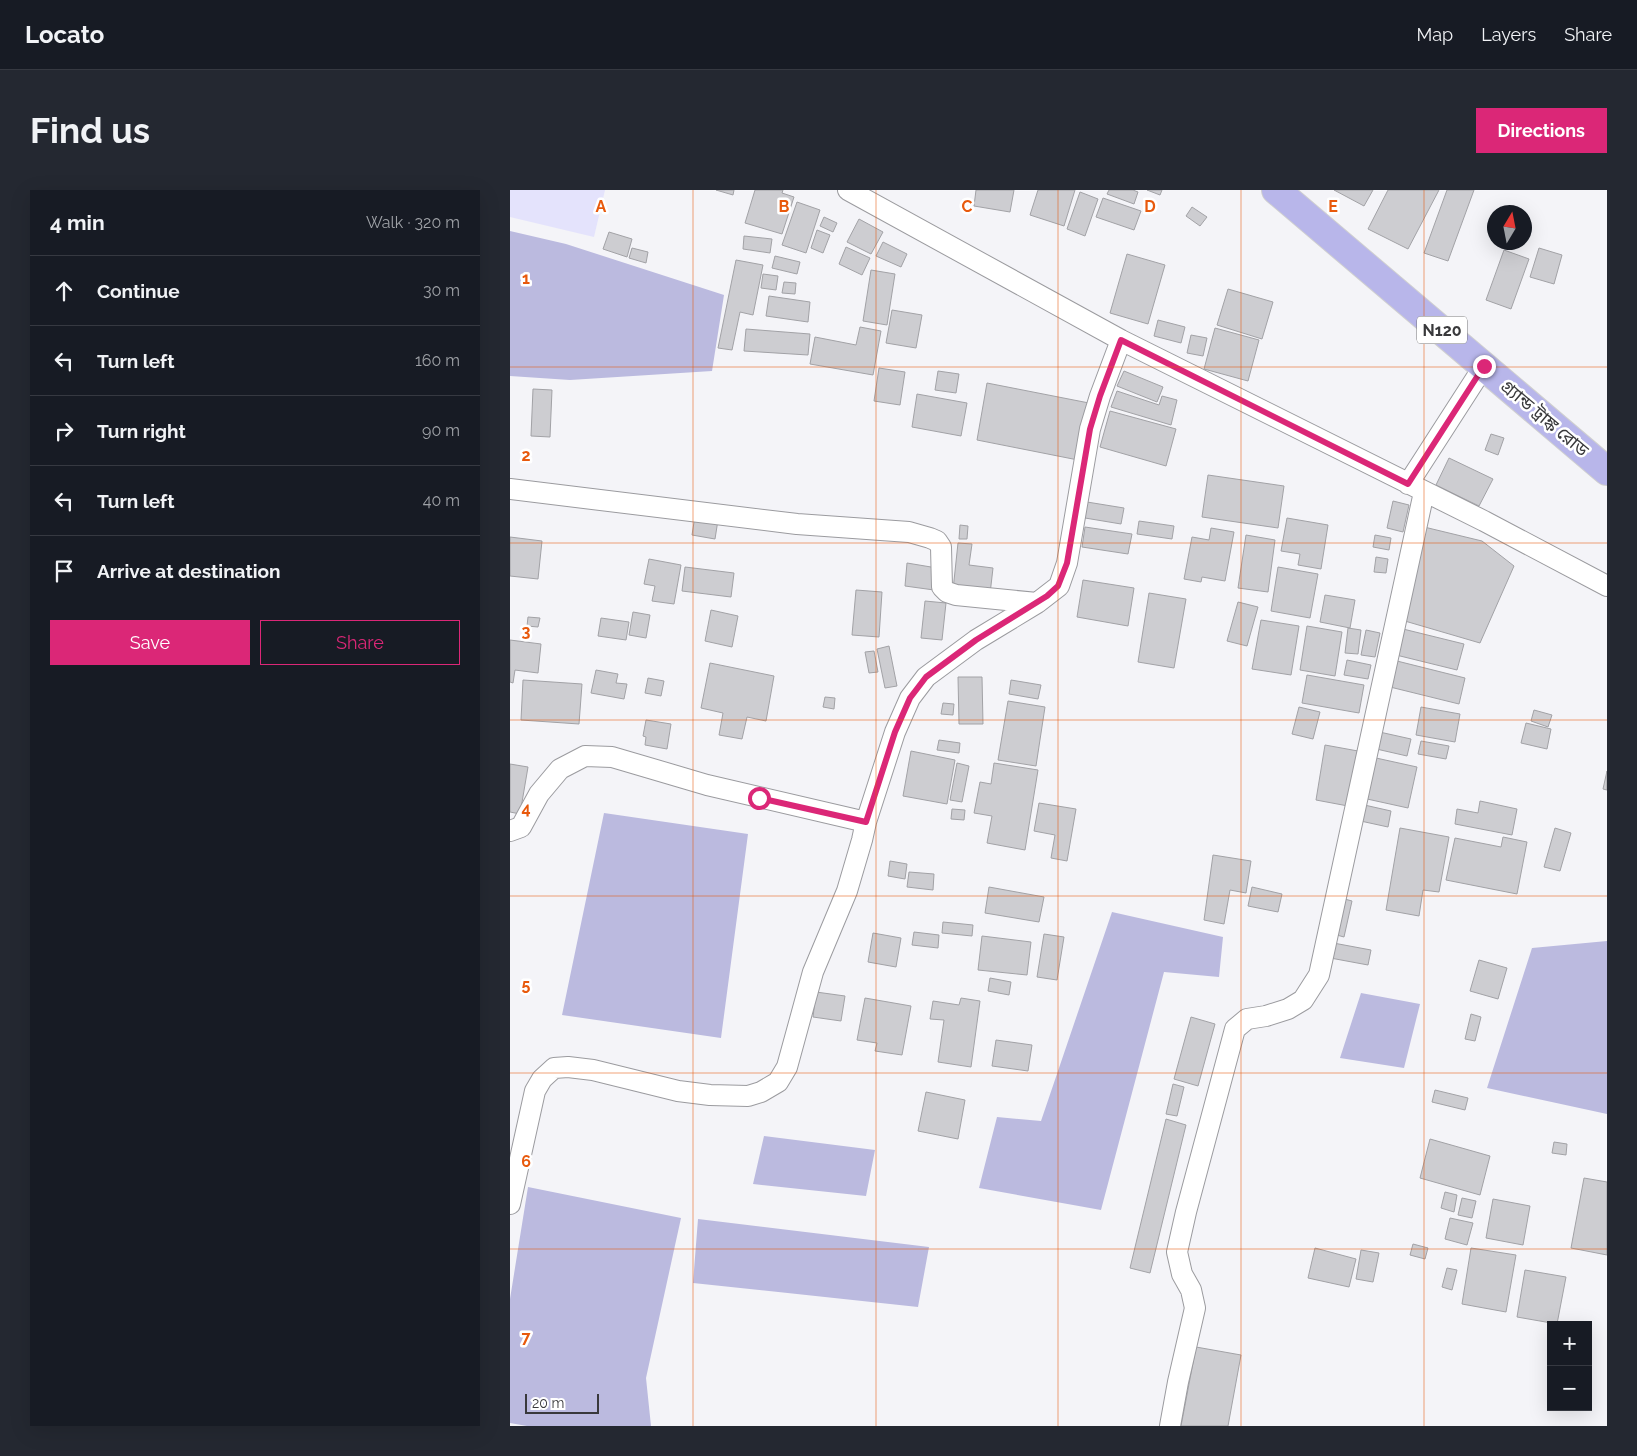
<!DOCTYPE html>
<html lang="en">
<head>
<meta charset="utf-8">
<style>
  :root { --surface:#171b24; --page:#242831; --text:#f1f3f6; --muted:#9ea1a6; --line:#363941; --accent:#db2777 }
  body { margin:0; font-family:Raleway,"Noto Sans Bengali",sans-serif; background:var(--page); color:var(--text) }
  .controls { position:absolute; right:15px; bottom:15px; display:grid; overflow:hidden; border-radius:0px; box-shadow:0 5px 20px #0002 }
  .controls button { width:45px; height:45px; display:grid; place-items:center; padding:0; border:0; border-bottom:1px solid var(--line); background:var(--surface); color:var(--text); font:25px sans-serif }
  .compass { position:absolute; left:977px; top:15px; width:45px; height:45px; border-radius:50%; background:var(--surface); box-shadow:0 5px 20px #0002; rotate:10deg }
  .scale { position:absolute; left:15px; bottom:12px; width:74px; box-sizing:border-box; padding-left:5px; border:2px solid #39393b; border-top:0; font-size:14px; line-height:18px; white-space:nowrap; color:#39393b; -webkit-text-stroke:4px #fff; paint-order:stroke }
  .stop { position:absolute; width:15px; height:15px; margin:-11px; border:4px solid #db2777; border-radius:50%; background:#fff }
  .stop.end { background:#db2777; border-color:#fff; box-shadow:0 1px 5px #0008 }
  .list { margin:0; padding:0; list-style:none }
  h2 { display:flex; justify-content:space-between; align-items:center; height:65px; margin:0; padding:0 20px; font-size:21px }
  h2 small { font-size:16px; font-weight:400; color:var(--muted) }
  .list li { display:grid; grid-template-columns:32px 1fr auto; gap:15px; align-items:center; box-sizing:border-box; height:70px; padding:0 20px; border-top:1px solid var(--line) }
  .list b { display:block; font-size:19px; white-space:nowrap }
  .list em { font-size:16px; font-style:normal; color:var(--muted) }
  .actions { display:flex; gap:10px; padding:15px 20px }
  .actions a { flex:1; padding:11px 0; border:1px solid var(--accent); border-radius:0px; text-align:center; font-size:18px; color:var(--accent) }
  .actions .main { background:var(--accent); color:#fff }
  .icon { flex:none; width:28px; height:28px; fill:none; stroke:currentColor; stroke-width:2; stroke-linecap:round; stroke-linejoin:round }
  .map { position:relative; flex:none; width:1097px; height:1236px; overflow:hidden; border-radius:0px }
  header { display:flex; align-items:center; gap:30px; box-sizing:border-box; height:70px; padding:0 25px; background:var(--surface); border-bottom:1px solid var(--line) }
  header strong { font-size:24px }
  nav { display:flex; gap:28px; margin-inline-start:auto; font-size:18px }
  .intro { display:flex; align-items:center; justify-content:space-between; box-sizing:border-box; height:120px; padding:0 30px }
  h1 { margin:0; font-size:35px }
  .button { padding:12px 22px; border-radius:0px; background:var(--accent); color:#fff; font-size:18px; font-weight:700 }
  main { display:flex; gap:30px; padding:0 30px }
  aside { flex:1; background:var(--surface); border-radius:0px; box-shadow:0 5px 20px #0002 }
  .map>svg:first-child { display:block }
</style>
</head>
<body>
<header>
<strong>Locato</strong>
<nav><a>Map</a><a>Layers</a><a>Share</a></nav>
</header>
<div class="intro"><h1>Find us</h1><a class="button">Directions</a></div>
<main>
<aside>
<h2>4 min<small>Walk · 320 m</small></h2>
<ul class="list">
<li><svg class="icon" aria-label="ahead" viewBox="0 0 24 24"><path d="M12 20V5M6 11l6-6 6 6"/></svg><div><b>Continue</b></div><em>30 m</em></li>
<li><svg class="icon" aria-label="left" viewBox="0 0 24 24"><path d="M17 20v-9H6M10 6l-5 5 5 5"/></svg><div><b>Turn left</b></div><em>160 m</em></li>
<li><svg class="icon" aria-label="right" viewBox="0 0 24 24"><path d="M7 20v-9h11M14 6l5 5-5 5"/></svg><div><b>Turn right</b></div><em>90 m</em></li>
<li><svg class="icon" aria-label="left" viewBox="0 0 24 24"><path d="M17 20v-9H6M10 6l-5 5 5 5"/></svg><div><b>Turn left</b></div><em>40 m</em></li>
<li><svg class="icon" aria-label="arrive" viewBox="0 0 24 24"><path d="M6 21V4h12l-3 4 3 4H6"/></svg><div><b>Arrive at destination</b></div></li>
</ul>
<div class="actions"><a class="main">Save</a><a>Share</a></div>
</aside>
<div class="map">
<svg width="1097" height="1236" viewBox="0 0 1097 1236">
  <rect width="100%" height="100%" fill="#f4f4f8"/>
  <path fill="#e4e3fc" d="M 0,0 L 95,0 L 84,47 L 0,27 Z"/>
  <path fill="#bbbadf" d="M 0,41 L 56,54 L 214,105 L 202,181 L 60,190 L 0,186 Z
    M 94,623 L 238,644 L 211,848 L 52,825 Z
    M 602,722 L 713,747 L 709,787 L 654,782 L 591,1020 L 469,998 L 487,927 L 531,931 Z
    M 1097,751 L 1097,924 L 977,898 L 1022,758 Z
    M 851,803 L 910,814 L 894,878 L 830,868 Z
    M 254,946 L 365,960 L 356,1006 L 243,994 Z
    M 18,997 L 171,1028 L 136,1188 L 141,1236 L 17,1236 L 0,1233 L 0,1109 Z
    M 188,1029 L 419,1057 L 408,1117 L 183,1093 Z"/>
  <path fill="#cdcdd1" stroke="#a2a2a6" d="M 206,0 L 224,0 L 223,5 Z
    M 245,0 L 273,0 L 272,3 L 284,7 L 272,44 L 235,33 Z
    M 466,0 L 504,0 L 500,22 L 464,16 Z
    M 528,0 L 565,0 L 554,36 L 520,25 Z
    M 599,0 L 623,0 L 628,2 L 624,14 L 597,4 Z
    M 637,0 L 652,0 L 650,5 Z
    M 824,0 L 863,0 L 854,16 Z
    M 878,0 L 929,0 L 898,59 L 858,39 Z
    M 937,0 L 964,0 L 938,71 L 914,63 Z
    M 570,2 L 588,9 L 575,46 L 557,39 Z
    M 593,8 L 631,21 L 624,40 L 586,27 Z
    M 287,12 L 310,20 L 296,63 L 272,55 Z
    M 682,17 L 697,27 L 690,36 L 676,26 Z
    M 314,27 L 327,33 L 323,42 L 310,36 Z
    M 349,29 L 373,42 L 361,64 L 337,52 Z
    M 307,40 L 320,45 L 313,63 L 301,58 Z
    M 99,42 L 122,49 L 117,67 L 93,59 Z
    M 234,46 L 262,49 L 260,63 L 233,59 Z
    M 373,52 L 397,64 L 391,77 L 366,66 Z
    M 336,57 L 360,68 L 352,85 L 329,74 Z
    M 122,58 L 138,62 L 136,73 L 119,68 Z
    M 1029,58 L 1052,65 L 1044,94 L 1020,87 Z
    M 994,60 L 1019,69 L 1001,119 L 976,110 Z
    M 617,64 L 655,75 L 638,134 L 600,123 Z
    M 265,66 L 290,72 L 287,84 L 262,78 Z
    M 226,70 L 253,75 L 243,125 L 230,122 L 222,160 L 208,158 Z
    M 361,80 L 385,84 L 377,135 L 353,131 Z
    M 253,84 L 268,86 L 266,100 L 251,98 Z
    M 274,92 L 286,93 L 285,104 L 272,103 Z
    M 718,99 L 763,112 L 752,149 L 707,135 Z
    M 259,106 L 300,112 L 298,132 L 256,126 Z
    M 382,120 L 412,125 L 406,158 L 376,153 Z
    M 648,130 L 675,137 L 671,153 L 644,146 Z
    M 350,137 L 371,141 L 363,185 L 300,174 L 305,147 L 346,155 Z
    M 705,138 L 749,150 L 738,191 L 694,179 Z
    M 236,139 L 300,144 L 298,165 L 234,161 Z
    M 681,145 L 697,148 L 693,166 L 677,163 Z
    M 369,178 L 395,182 L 390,215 L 364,211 Z
    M 428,181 L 449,184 L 446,203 L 425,200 Z
    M 614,181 L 653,197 L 647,212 L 607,196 Z
    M 477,193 L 579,213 L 568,270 L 467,250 Z
    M 23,199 L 42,200 L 40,247 L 21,246 Z
    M 607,201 L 649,215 L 652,206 L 667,210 L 661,235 L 601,217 Z
    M 407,204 L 457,213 L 451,246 L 402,237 Z
    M 600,221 L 666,239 L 656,276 L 590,257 Z
    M 981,244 L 994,248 L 988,265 L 975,260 Z
    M 939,268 L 983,289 L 969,316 L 926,295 Z
    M 698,285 L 774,296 L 768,338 L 692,327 Z
    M 883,311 L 899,315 L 893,342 L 877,338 Z
    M 577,312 L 614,318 L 611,334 L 575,328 Z
    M 185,326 L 208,330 L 205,349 L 182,345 Z
    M 777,328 L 818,335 L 811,379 L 788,375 L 790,364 L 771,361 Z
    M 629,331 L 664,336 L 662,349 L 627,344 Z
    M 450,335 L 458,336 L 457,349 L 449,349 Z
    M 910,336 L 972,351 L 1004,376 L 970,453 L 888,429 Z
    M 575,337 L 622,344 L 618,364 L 572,357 Z
    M 701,338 L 724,342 L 715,391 L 692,387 L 691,392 L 674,389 L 682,347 L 699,350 Z
    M 736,345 L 765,350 L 758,402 L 728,398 Z
    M 865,345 L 881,348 L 879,360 L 863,357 Z
    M 0,347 L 32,351 L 28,389 L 0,386 Z
    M 448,353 L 462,354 L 459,375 L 483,378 L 480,404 L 443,400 Z
    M 866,367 L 878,369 L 876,383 L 864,382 Z
    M 139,369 L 171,375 L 164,414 L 142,411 L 145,396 L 134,394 Z
    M 397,373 L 427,378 L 424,400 L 395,396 Z
    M 175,377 L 224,383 L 221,407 L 172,401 Z
    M 768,377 L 808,384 L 800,428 L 761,421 Z
    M 573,390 L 624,398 L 618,436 L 567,427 Z
    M 346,400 L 372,402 L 369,447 L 342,445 Z
    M 639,403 L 676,409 L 664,478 L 628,472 Z
    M 815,405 L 845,410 L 840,438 L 810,432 Z
    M 415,411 L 436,413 L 432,450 L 411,448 Z
    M 728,412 L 748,417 L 737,456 L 717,451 Z
    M 201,420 L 228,426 L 222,457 L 195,451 Z
    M 123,422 L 140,425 L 136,448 L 119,445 Z
    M 18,427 L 30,428 L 28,437 L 17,436 Z
    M 91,428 L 119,432 L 116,450 L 88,446 Z
    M 751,430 L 789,436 L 781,485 L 742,479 Z
    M 797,436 L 832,442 L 825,486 L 790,480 Z
    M 838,438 L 851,440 L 848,464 L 835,463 Z
    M 889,438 L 954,454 L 947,480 L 882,464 Z
    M 856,440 L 870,443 L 865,467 L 851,465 Z
    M 0,450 L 31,454 L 28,483 L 5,480 L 3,493 L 0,492 Z
    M 379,456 L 387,496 L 375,498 L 367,459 Z
    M 364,461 L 368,482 L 359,483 L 355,462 Z
    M 837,470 L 861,475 L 858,489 L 834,485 Z
    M 883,470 L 955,488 L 949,514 L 876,496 Z
    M 200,473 L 264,486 L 256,531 L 237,527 L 232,549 L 209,545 L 213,523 L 191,518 Z
    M 86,480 L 108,484 L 106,493 L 117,494 L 114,509 L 81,503 Z
    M 797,485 L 854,495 L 849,523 L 792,513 Z
    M 448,487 L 472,487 L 473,534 L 449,534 Z
    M 138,488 L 154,491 L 151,506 L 135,503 Z
    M 13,490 L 72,494 L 69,534 L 11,530 Z
    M 501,490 L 531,495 L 528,509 L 499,504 Z
    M 315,507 L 325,508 L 324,519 L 313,517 Z
    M 498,511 L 535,517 L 526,576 L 488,570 Z
    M 433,513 L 444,514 L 443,525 L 431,524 Z
    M 789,517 L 810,522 L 803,549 L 782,544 Z
    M 911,517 L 950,524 L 945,552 L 906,545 Z
    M 1024,520 L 1042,525 L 1038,537 L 1021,531 Z
    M 136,530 L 161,534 L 157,559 L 135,555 L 136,547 L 133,546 Z
    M 1016,533 L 1041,539 L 1037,559 L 1011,553 Z
    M 865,541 L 901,549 L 897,566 L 862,558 Z
    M 429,550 L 450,553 L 449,563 L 427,560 Z
    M 911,551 L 939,556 L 936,569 L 908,564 Z
    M 815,555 L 848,561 L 838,616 L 806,610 Z
    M 401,561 L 445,570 L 437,614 L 393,606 Z
    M 857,566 L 907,577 L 898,618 L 848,607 Z
    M 447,573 L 459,576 L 452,612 L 440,610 Z
    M 484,573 L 528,580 L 515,660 L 477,653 L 482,626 L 464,623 L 470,592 L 481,594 Z
    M 0,574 L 18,577 L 10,624 L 0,622 Z
    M 1097,581 L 1097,600 L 1093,599 Z
    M 970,611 L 1007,619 L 1002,645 L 945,634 L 947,619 L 968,623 Z
    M 529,613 L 566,619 L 557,671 L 541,668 L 545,645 L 524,641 Z
    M 850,614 L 881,621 L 878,637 L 846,630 Z
    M 442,619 L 455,620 L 454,630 L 441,629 Z
    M 890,638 L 939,647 L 929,702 L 913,700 L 909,726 L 876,720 Z
    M 1045,638 L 1061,643 L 1050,681 L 1034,677 Z
    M 993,647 L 1017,652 L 1007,704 L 936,690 L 945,648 L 991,657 Z
    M 703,665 L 741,671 L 736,703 L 720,700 L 714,734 L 694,730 Z
    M 380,671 L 397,674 L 395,689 L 378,686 Z
    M 399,682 L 424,684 L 423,700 L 397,697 Z
    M 479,697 L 534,707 L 529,732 L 475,723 Z
    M 742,697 L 772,704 L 768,722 L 738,716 Z
    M 831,708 L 842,711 L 834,747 L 823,744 Z
    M 433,732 L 463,735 L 462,746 L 432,743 Z
    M 404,742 L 429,745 L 428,758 L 402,755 Z
    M 363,743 L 391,748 L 386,777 L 358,772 Z
    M 534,744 L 554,747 L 547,790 L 527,787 Z
    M 472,746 L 521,752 L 517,785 L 468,780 Z
    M 818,752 L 861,760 L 858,775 L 815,767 Z
    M 969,770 L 997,778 L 988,809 L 960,801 Z
    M 480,788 L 501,792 L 499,805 L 478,801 Z
    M 306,802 L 335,806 L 331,831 L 303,827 Z
    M 355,808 L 401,816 L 392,865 L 365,861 L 367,853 L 347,850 Z
    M 451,808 L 470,811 L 461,877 L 428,872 L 434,830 L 420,829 L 423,811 L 449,815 Z
    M 961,824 L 971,827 L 965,851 L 955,849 Z
    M 681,827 L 705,834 L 688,896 L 664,889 Z
    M 486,850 L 522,855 L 518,881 L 482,876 Z
    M 663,894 L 674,897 L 667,926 L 656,924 Z
    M 925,900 L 958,908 L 955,920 L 922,912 Z
    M 416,902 L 455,910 L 448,949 L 408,941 Z
    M 656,929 L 676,935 L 640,1083 L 620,1078 Z
    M 920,949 L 980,966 L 970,1005 L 910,988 Z
    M 1044,952 L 1057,954 L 1056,965 L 1042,963 Z
    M 1074,988 L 1097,992 L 1097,1065 L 1061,1058 Z
    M 935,1002 L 947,1005 L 944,1022 L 931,1018 Z
    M 952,1008 L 966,1011 L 962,1028 L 948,1025 Z
    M 983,1009 L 1020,1016 L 1013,1055 L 976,1048 Z
    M 940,1028 L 963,1033 L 957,1055 L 935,1049 Z
    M 903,1054 L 918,1058 L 915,1069 L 900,1065 Z
    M 805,1058 L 846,1069 L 839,1097 L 798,1088 Z
    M 961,1058 L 1006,1065 L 996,1122 L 952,1114 Z
    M 851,1060 L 869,1063 L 863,1092 L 846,1089 Z
    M 937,1078 L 947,1080 L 942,1100 L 932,1097 Z
    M 1015,1080 L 1056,1087 L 1047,1134 L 1007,1127 Z
    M 686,1157 L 731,1165 L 718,1236 L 671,1236 Z"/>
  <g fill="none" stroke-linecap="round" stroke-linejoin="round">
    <g stroke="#9b9b9f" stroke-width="22">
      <path id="minor" d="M 338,0 L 611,150 L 974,331 L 1097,396
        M 898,294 L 974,176
        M 0,299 L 287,334 L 399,342 L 420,348 L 427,351 L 431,357 L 432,397 L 437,402 L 446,405 L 527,413
        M 0,641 L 11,637 L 29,604 L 50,579 L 75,566 L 102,567 L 197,595 L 356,632 L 385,542 L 400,508 L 416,487 L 466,450 L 527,413 L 549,396 L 557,373 L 580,239 L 590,206 L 611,150
        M 0,1014 L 25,901 L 32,889 L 44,878 L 58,877 L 83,880 L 168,901 L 200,905 L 238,906 L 251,902 L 268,892 L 277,877 L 303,782 L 337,701 L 352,650 L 356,632
        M 660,1236 L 668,1192 L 685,1118 L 681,1100 L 672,1084 L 667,1062 L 676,1022 L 725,839 L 737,829 L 756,826 L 778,819 L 793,810 L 809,785 L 914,302"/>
    </g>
    <g stroke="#cfcfd0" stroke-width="30">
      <path id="trunk" d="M 766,0 L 1097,281"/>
    </g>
    <use href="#minor" stroke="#fff" stroke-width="20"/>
    <use href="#trunk" stroke="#b8b6ea" stroke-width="28"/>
  </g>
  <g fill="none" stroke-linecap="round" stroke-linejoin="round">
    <path stroke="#db2777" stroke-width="6" d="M 249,608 L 356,632 L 385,542 L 400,508 L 416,487 L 466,450 L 537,406 L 548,396 L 557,373 L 580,239 L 590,206 L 611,150 L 898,294 L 974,176"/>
  </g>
  <path fill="none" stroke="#e8590c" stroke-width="1" stroke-opacity="0.55" d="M 183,0 L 183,1236M 366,0 L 366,1236M 548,0 L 548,1236M 731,0 L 731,1236M 914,0 L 914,1236M 0,177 L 1097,177M 0,353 L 1097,353M 0,530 L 1097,530M 0,706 L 1097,706M 0,883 L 1097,883M 0,1059 L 1097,1059"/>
  <g text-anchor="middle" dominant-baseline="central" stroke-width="5" stroke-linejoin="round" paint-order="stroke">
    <rect fill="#fff" stroke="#747476" stroke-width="1" x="907" y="126.5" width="50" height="27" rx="4"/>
    <g font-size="16" font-weight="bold" fill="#39393b">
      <text x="932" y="140">N120</text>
    </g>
    <g font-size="18" fill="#39393b" stroke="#fff">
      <text transform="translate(1035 228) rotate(40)">গ্র্যান্ড ট্রাঙ্ক রোড</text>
    </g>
  </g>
  <g font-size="16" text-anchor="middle" font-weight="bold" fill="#e8590c" stroke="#fff" stroke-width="5" stroke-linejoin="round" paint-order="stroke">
    <text x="91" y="22">A</text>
    <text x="274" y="22">B</text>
    <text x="457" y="22">C</text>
    <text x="640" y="22">D</text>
    <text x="823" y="22">E</text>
    <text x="16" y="94">1</text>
    <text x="16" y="271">2</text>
    <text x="16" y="447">3</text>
    <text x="16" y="624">4</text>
    <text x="16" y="800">5</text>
    <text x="16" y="977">6</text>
    <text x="16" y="1153">7</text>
  </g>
</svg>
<div class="controls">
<button>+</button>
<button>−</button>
</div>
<svg class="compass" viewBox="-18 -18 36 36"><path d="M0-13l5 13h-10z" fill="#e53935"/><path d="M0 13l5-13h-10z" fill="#9ea1a6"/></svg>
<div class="scale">20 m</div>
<div class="stop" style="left:249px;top:608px"></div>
<div class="stop end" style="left:974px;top:176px"></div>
</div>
</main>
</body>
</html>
